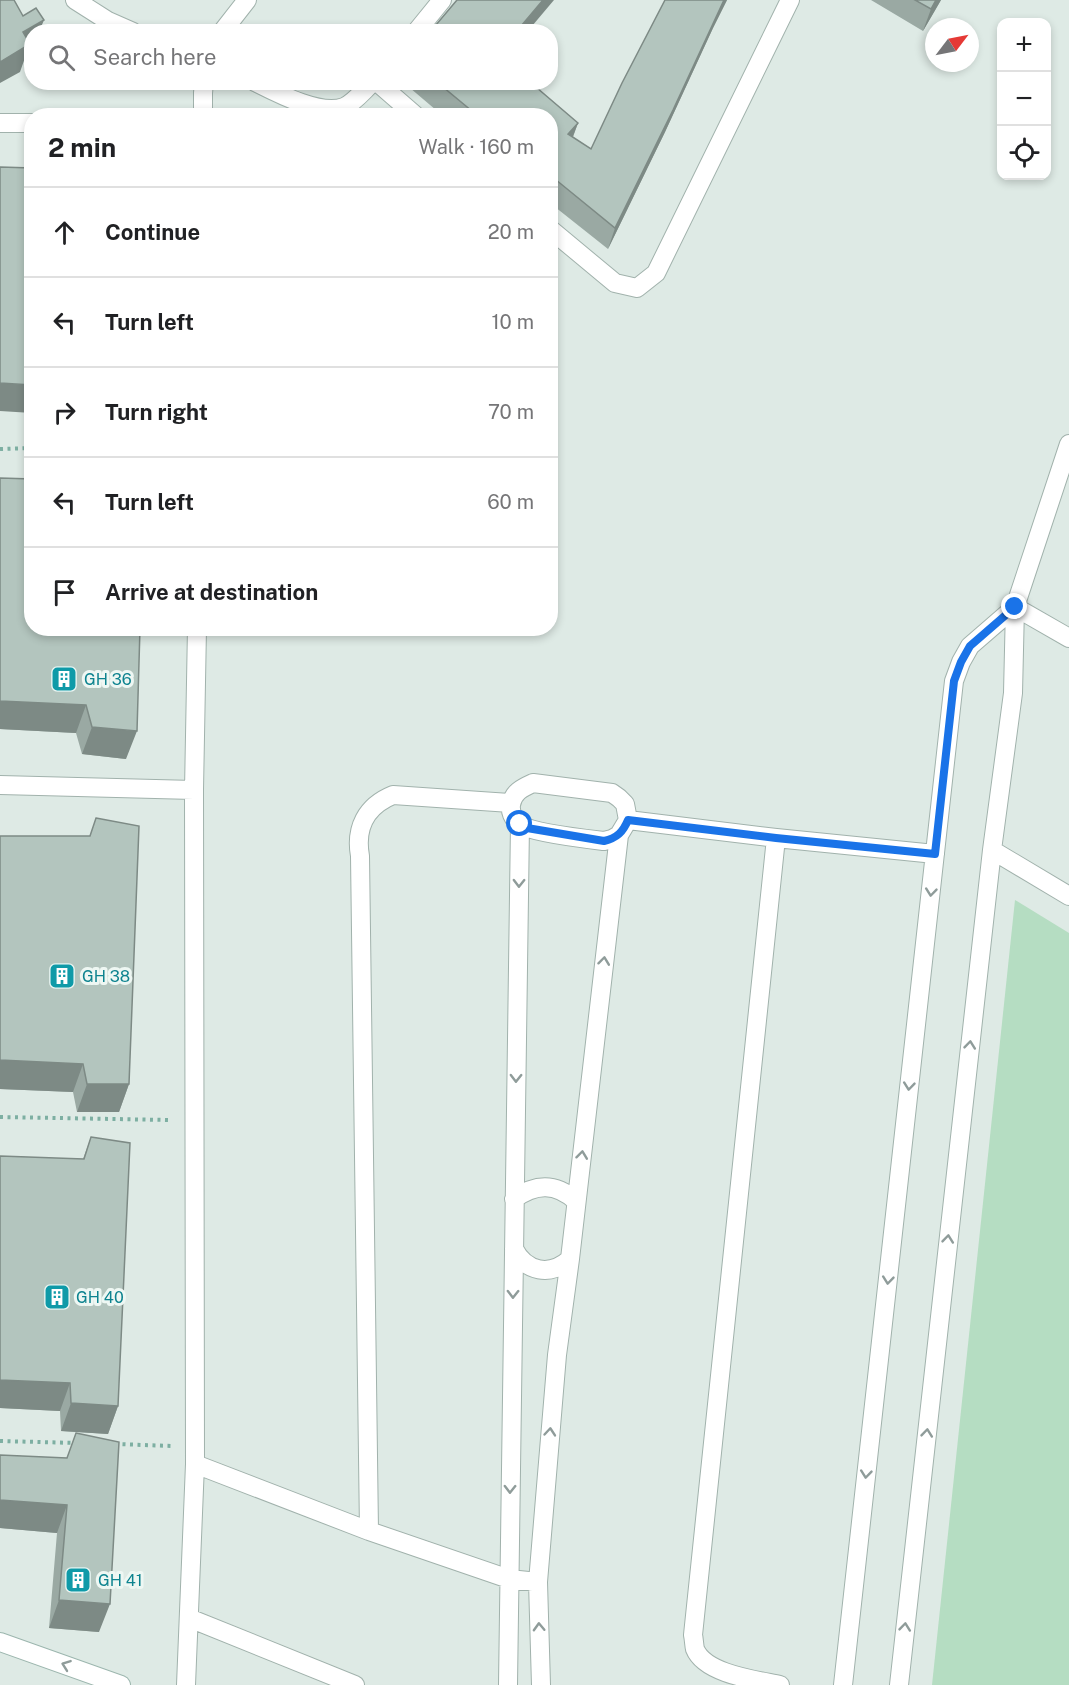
<!DOCTYPE html>
<html lang="en">
<head>
<meta charset="utf-8">
<style>
  :root { --surface:#fff; --page:#f2f2f2; --text:#202124; --muted:#757577; --line:#e0e0e0 }
  body { margin:0; font-family:"Public Sans",sans-serif; background:var(--page); color:var(--text) }
  .controls { position:absolute; right:18px; top:18px; display:grid; overflow:hidden; border-radius:12px; box-shadow:0 3px 9px #0003 }
  .controls button { width:54px; height:54px; display:grid; place-items:center; padding:0; border:0; border-bottom:2px solid var(--line); background:var(--surface); color:var(--text); font:30px sans-serif }
  .compass { position:absolute; left:925px; top:18px; width:54px; height:54px; border-radius:50%; background:var(--surface); box-shadow:0 3px 9px #0003; rotate:58deg }
  .stop { position:absolute; width:18px; height:18px; margin:-14px; border:4px solid #1a73e8; border-radius:50%; background:#fff }
  .stop.end { background:#1a73e8; border-color:#fff; box-shadow:0 2px 6px #0008 }
  .list { margin:0; padding:0; list-style:none }
  h2 { display:flex; justify-content:space-between; align-items:center; height:78px; margin:0; padding:0 24px; font-size:26px }
  h2 small { font-size:20px; font-weight:400; color:var(--muted) }
  .list li { display:grid; grid-template-columns:39px 1fr auto; gap:18px; align-items:center; box-sizing:border-box; height:90px; padding:0 24px; border-top:2px solid var(--line) }
  .list b { display:block; font-size:22px; white-space:nowrap }
  .list em { font-size:20px; font-style:normal; color:var(--muted) }
  .icon { flex:none; width:33px; height:33px; fill:none; stroke:currentColor; stroke-width:2; stroke-linecap:round; stroke-linejoin:round }
  .map { position:relative; flex:none; width:1069px; height:1685px; overflow:hidden }
  .search { position:absolute; background:var(--surface); box-shadow:0 3px 9px #0003; left:24px; top:24px; width:534px; height:66px; display:flex; align-items:center; gap:15px; box-sizing:border-box; padding:0 21px; border-radius:24px; color:var(--muted); font-size:22px }
  .panel { position:absolute; background:var(--surface); box-shadow:0 3px 9px #0003; left:24px; top:108px; width:534px; height:528px; border-radius:24px }
  .map>svg:first-child { display:block }
</style>
</head>
<body>
<div class="map">
<svg width="1069" height="1685" viewBox="0 0 1069 1685">
  <rect width="100%" height="100%" fill="#deeae5"/>
  <path fill="#b5ddc2" d="M 1015,900 L 1069,933 L 1069,1685 L 932,1685 Z"/>
  <g fill="none" stroke-linecap="round" stroke-linejoin="round">
    <g stroke="#a1b2ac" stroke-width="20">
      <path id="street" d="M 75,0 L 108,21 L 133,32
        M 222,32 L 247,0
        M 416,32 L 442,0
        M 255,82 C 277,93 320,116 344,107 C 354,103 365,89 373,82
        M 377,82 L 416,116
        M 203,116 L 203,93 L 204,82
        M 0,123 L 32,123
        M 550,229 L 615,283 L 637,288 L 656,273 L 790,0
        M 1015,607 L 1069,638
        M 533,783 L 612,793 L 619,798 L 625,804 L 628,820 L 619,835 L 612,839 L 604,841 C 587,839 533,833 521,825 C 514,820 510,813 511,805 C 513,792 522,788 533,783 Z
        M 0,785 L 194,790
        M 628,820 L 776,838 L 935,854
        M 776,838 L 693,1635 C 694,1639 694,1645 695,1649 C 705,1674 756,1680 780,1685
        M 992,850 L 1069,896
        M 514,1199 C 536,1183 556,1183 576,1201
        M 514,1249 C 526,1272 550,1277 570,1259
        M 195,1464 L 369,1531 L 509,1579 L 538,1582
        M 369,1531 L 360,856 C 355,828 366,806 393,795 L 511,803
        M 189,1618 L 355,1685
        M 186,1685 L 195,1464 L 194,790 L 197,628
        M 508,1685 L 520,824
        M 541,1685 L 538,1582 L 557,1355 L 570,1259 L 619,835
        M 843,1685 L 954,681 L 961,662 L 970,646 L 1015,607
        M 899,1685 L 992,850 L 1013,693 L 1015,607 L 1069,444"/>
    </g>
    <g stroke="#9cb6ae" stroke-width="20">
      <path id="secondary" d="M 0,1642 L 121,1685"/>
    </g>
    <path stroke="#7dafa2" stroke-width="4" stroke-dasharray="3 4.5" stroke-linecap="butt" d="M 0,449 L 32,448
      M 0,1117 L 170,1120
      M 0,1441 L 77,1443
      M 115,1444 L 173,1446"/>
    <use href="#street" stroke="#fff" stroke-width="18"/>
    <use href="#secondary" stroke="#fff" stroke-width="18"/>
  </g>
  <path fill="#9aa9a3" d="M 665,0 L 727,0 L 713,28 L 665,132 L 608,249 L 550,203 L 550,116 L 443,116 L 403,82 L 530,82 L 578,123 L 573,137 L 591,149 Z
    M 871,0 L 941,0 L 923,31 Z
    M 0,478 L 126,759 L 82,754 L 76,733 L 0,729 Z
    M 0,836 L 129,1084 L 119,1112 L 77,1112 L 73,1092 L 0,1089 Z
    M 91,1137 L 118,1406 L 108,1434 L 61,1431 L 60,1411 L 0,1408 L 0,1156 L 83,1159 Z
    M 76,1433 L 99,1632 L 49,1628 L 57,1533 L 0,1528 L 0,1455 L 67,1458 Z"/>
  <path fill="#7d8a85" d="M 543,0 L 554,0 L 527,32 L 516,32 Z
    M 724,0 L 727,0 L 713,28 L 665,132 L 608,249 L 615,228 Z
    M 936,0 L 941,0 L 923,31 L 931,9 Z
    M 44,20 L 39,32 L 32,32 L 32,49 L 27,52 L 20,72 L 0,83 L 0,62 L 23,32 Z
    M 578,123 L 570,144 L 568,134 Z
    M 0,383 L 32,385 L 32,413 L 0,411 Z
    M 0,701 L 86,705 L 76,733 L 0,729 Z
    M 92,727 L 137,731 L 126,759 L 82,754 Z
    M 0,1060 L 83,1064 L 73,1092 L 0,1089 Z
    M 87,1084 L 129,1084 L 119,1112 L 77,1112 Z
    M 0,1380 L 70,1383 L 60,1411 L 0,1408 Z
    M 71,1403 L 118,1406 L 108,1434 L 61,1431 Z
    M 0,1500 L 67,1505 L 57,1533 L 0,1528 Z
    M 59,1600 L 110,1604 L 99,1632 L 49,1628 Z"/>
  <path fill="#b3c5be" stroke="#7d8a85" stroke-width="1.5" d="M 0,0 L 14,0 L 23,16 L 36,8 L 44,20 L 23,32 L 30,44 L 0,62 Z
    M 457,0 L 543,0 L 516,32 L 430,32 Z
    M 665,0 L 724,0 L 673,110 L 615,228 L 550,175 L 550,116 L 478,116 L 437,82 L 530,82 L 578,123 L 568,134 L 591,149 L 622,83 Z
    M 915,0 L 936,0 L 931,9 Z
    M 0,167 L 32,168 L 32,385 L 0,383 Z
    M 0,478 L 32,479 L 32,628 L 140,628 L 137,731 L 92,727 L 86,705 L 0,701 Z
    M 96,818 L 139,826 L 129,1084 L 87,1084 L 83,1064 L 0,1060 L 0,836 L 90,836 Z
    M 91,1137 L 130,1143 L 118,1406 L 71,1403 L 70,1383 L 0,1380 L 0,1156 L 84,1159 Z
    M 76,1433 L 119,1442 L 110,1604 L 59,1600 L 67,1505 L 0,1500 L 0,1455 L 67,1458 Z"/>
  <defs><path id="oneway-chevron" d="M-2-3.5L2.5 0L-2 3.5" fill="none" stroke-width="1.6" stroke-linecap="round" stroke-linejoin="round" transform="scale(1.5)"/></defs>
  <g stroke="#8f9c9a">
    <use href="#oneway-chevron" transform="translate(519 883) rotate(91)"/>
    <use href="#oneway-chevron" transform="translate(931 892) rotate(96)"/>
    <use href="#oneway-chevron" transform="translate(604 961) rotate(-83)"/>
    <use href="#oneway-chevron" transform="translate(970 1045) rotate(-84)"/>
    <use href="#oneway-chevron" transform="translate(516 1078) rotate(91)"/>
    <use href="#oneway-chevron" transform="translate(909 1086) rotate(96)"/>
    <use href="#oneway-chevron" transform="translate(582 1155) rotate(-83)"/>
    <use href="#oneway-chevron" transform="translate(948 1239) rotate(-84)"/>
    <use href="#oneway-chevron" transform="translate(888 1280) rotate(96)"/>
    <use href="#oneway-chevron" transform="translate(513 1294) rotate(91)"/>
    <use href="#oneway-chevron" transform="translate(550 1432) rotate(-85)"/>
    <use href="#oneway-chevron" transform="translate(927 1433) rotate(-84)"/>
    <use href="#oneway-chevron" transform="translate(866 1474) rotate(96)"/>
    <use href="#oneway-chevron" transform="translate(510 1489) rotate(91)"/>
    <use href="#oneway-chevron" transform="translate(539 1627) rotate(-92)"/>
    <use href="#oneway-chevron" transform="translate(905 1627) rotate(-84)"/>
    <use href="#oneway-chevron" transform="translate(66 1665) rotate(-160)"/>
  </g>
  <g fill="none" stroke-linecap="round" stroke-linejoin="round">
    <path stroke="#1a73e8" stroke-width="8" d="M 520,824 L 527,828 L 604,841 C 617,838 623,832 628,820 L 776,838 L 935,854 L 954,681 L 961,662 L 970,646 L 1015,607"/>
  </g>
  <defs>
    <g id="building-square" transform="scale(1.35)"><rect x="-9" y="-9" width="18" height="18" rx="4" fill="#0f9aa8" stroke="#eef7f3"/><path d="M-4-6H4V6H1V3H-1V6H-4ZM-2.5-4.3h1.7v1.8h-1.7ZM.8-4.3h1.7v1.8H.8ZM-2.5-1h1.7V.8h-1.7ZM.8-1h1.7V.8H.8Z" fill="#fff"/></g>
  </defs>
  <g fill-rule="evenodd">
    <use href="#building-square" x="64" y="679"/>
    <use href="#building-square" x="62" y="976"/>
    <use href="#building-square" x="57" y="1297"/>
    <use href="#building-square" x="78" y="1580"/>
  </g>
  <g text-anchor="middle" dominant-baseline="central" stroke-width="6" stroke-linejoin="round" paint-order="stroke">
    <g font-size="16" fill="#0d838f" stroke="#eef7f3" text-anchor="start">
      <text x="84" y="679">GH 36</text>
      <text x="82" y="976">GH 38</text>
      <text x="76" y="1297">GH 40</text>
      <text x="98" y="1580">GH 41</text>
    </g>
  </g>
</svg>
<div class="controls">
<button>+</button>
<button>−</button>
<button><svg class="icon" aria-label="locate" viewBox="0 0 24 24"><circle cx="12" cy="12" r="6"/><path d="M12 2v4M12 18v4M2 12h4M18 12h4"/></svg></button>
</div>
<svg class="compass" viewBox="-18 -18 36 36"><path d="M0-13l5 13h-10z" fill="#e53935"/><path d="M0 13l5-13h-10z" fill="#757577"/></svg>
<div class="stop" style="left:520px;top:824px"></div>
<div class="stop end" style="left:1015px;top:607px"></div>
<div class="search"><svg class="icon" aria-label="search" viewBox="0 0 24 24"><circle cx="10" cy="10" r="6"/><path d="M15 15l6 6"/></svg>Search here</div>
<section class="panel">
<h2>2 min<small>Walk · 160 m</small></h2>
<ul class="list">
<li><svg class="icon" aria-label="ahead" viewBox="0 0 24 24"><path d="M12 20V5M6 11l6-6 6 6"/></svg><div><b>Continue</b></div><em>20 m</em></li>
<li><svg class="icon" aria-label="left" viewBox="0 0 24 24"><path d="M17 20v-9H6M10 6l-5 5 5 5"/></svg><div><b>Turn left</b></div><em>10 m</em></li>
<li><svg class="icon" aria-label="right" viewBox="0 0 24 24"><path d="M7 20v-9h11M14 6l5 5-5 5"/></svg><div><b>Turn right</b></div><em>70 m</em></li>
<li><svg class="icon" aria-label="left" viewBox="0 0 24 24"><path d="M17 20v-9H6M10 6l-5 5 5 5"/></svg><div><b>Turn left</b></div><em>60 m</em></li>
<li><svg class="icon" aria-label="arrive" viewBox="0 0 24 24"><path d="M6 21V4h12l-3 4 3 4H6"/></svg><div><b>Arrive at destination</b></div></li>
</ul>
</section>
</div>
</body>
</html>
